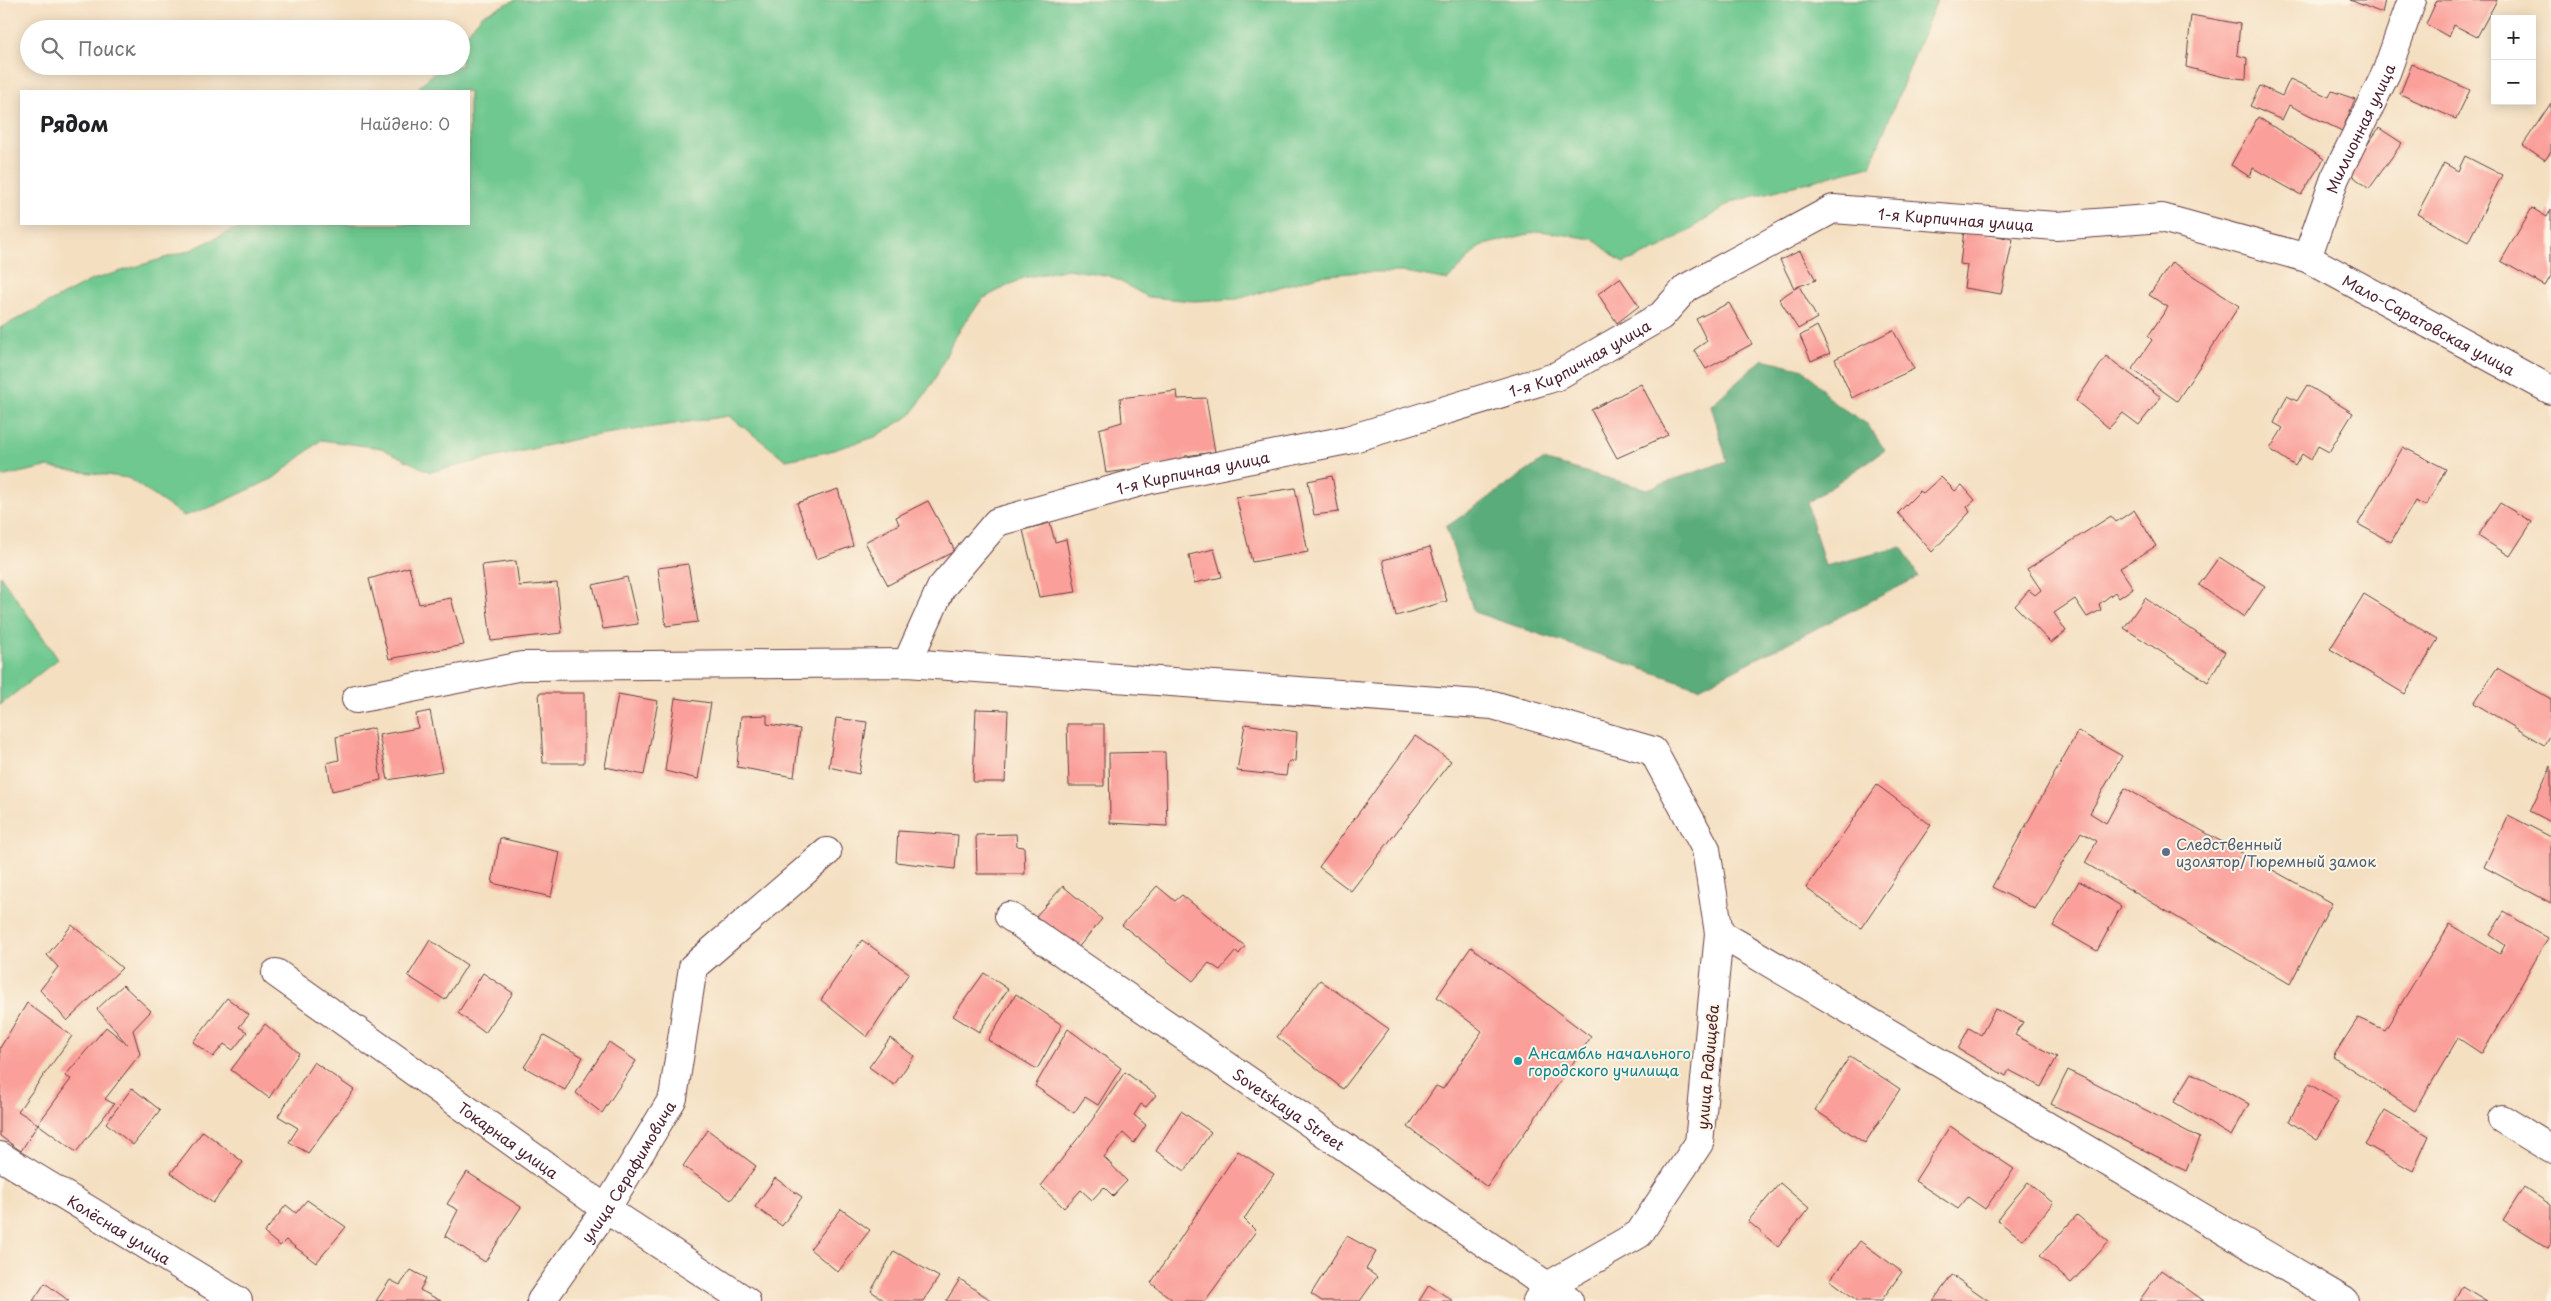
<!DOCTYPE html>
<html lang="ru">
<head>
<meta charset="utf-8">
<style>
  :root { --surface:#fff; --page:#f6f6f6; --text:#202124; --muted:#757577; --line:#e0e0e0 }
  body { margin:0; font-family:"Playpen Sans",sans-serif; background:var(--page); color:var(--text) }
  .controls { position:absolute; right:15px; top:15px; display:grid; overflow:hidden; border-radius:0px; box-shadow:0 2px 12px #0003 }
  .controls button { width:45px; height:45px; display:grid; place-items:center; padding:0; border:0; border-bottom:1px solid var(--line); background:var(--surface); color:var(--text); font:25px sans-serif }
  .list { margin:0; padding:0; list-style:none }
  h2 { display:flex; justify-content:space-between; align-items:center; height:65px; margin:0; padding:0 20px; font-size:21px }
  h2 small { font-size:16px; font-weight:400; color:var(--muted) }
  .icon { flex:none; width:28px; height:28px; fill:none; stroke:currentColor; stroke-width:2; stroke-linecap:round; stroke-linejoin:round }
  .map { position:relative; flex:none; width:2551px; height:1301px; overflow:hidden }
  .search { position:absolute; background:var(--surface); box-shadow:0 2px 12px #0003; left:20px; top:20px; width:450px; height:55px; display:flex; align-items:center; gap:12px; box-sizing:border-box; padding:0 18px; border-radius:28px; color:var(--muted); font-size:19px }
  .panel { position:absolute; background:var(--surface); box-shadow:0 2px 12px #0003; left:20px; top:90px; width:450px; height:135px; border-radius:0px }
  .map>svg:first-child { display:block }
</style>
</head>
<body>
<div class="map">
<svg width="2551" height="1301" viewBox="0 0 2551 1301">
  <rect width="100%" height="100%" fill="#fcf5e5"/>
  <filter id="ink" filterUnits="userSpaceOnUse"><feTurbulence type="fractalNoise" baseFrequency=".02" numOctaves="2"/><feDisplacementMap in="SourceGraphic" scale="10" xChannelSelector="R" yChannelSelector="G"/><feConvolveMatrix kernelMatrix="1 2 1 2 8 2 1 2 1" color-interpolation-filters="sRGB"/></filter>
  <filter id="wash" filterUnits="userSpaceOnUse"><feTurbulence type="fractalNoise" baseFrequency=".0096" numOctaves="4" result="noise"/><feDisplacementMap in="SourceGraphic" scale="20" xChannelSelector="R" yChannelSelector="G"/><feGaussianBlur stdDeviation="1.12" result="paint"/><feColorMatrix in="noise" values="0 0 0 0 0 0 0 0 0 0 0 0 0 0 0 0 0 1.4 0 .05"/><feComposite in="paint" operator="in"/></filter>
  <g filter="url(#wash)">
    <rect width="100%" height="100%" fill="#f4dfc1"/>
    <path fill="#6ec88f" stroke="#5c745d" d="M 515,0 L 1937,0 L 1870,166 L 1732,202 L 1661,248 L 1623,263 L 1593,239 L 1540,231 L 1480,246 L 1448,280 L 1405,272 L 1360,272 L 1319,276 L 1237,299 L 1194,301 L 1148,297 L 1110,276 L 1068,269 L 1023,278 L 982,299 L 954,338 L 935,379 L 911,415 L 875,437 L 827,452 L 786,460 L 729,416 L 585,437 L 430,472 L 381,448 L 321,440 L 274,478 L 216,505 L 184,516 L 128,478 L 46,467 L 0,477 L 0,328 L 92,280 L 191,250 L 245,224 L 469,224 L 469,91 L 415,91 L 440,66 L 461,66 L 461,41 L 482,15 Z
      M 0,575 L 58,659 L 0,705 Z"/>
    <path fill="#5aac7a" stroke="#526652" d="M 1763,359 L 1804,369 L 1834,403 L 1867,424 L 1885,450 L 1807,503 L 1825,566 L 1902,547 L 1918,577 L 1699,688 L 1474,612 L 1446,527 L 1543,460 L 1647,489 L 1727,461 L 1711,405 Z"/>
    <g id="blocks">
      <path fill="#fa9f99" d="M 2350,0 L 2385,0 L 2382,13 Z
        M 2437,0 L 2497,0 L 2477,37 L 2454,25 L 2449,37 L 2426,24 Z
        M 2191,15 L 2240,24 L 2237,55 L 2247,58 L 2246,79 L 2224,77 L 2186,67 Z
        M 2412,64 L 2470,90 L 2456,119 L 2400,94 Z
        M 2290,79 L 2329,97 L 2332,91 L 2355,99 L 2342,131 L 2289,105 L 2282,120 L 2250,106 L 2260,86 L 2282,96 Z
        M 2551,103 L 2551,152 L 2545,160 L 2523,145 Z
        M 2258,117 L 2324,159 L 2301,195 L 2253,168 L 2250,177 L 2231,165 Z
        M 2379,128 L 2402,143 L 2369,189 L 2348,172 Z
        M 2465,156 L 2502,175 L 2468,242 L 2417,214 L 2444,163 L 2458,171 Z
        M 2532,208 L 2547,217 L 2551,209 L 2551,276 L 2545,286 L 2501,261 Z
        M 1964,230 L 2013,239 L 2001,294 L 1964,288 L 1967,265 L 1960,264 Z
        M 1800,251 L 1816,280 L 1794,288 L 1780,260 Z
        M 2172,262 L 2239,306 L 2177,401 L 2132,369 L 2152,340 L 2148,336 L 2168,307 L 2149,295 Z
        M 1620,278 L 1639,306 L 1617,323 L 1598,294 Z
        M 1799,286 L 1817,318 L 1798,329 L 1779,299 Z
        M 1729,303 L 1752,344 L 1706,369 L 1694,350 L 1707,341 L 1696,319 Z
        M 1817,326 L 1830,353 L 1811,361 L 1800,336 Z
        M 1893,330 L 1914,369 L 1852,398 L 1835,359 Z
        M 2106,356 L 2161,397 L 2139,425 L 2123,413 L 2109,428 L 2076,401 Z
        M 1641,384 L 1668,435 L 1617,458 L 1591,410 Z
        M 2307,385 L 2353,413 L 2329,452 L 2318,446 L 2311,460 L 2302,454 L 2295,466 L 2270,449 L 2283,428 L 2274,423 L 2287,396 L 2297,401 Z
        M 1177,391 L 1178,399 L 1206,398 L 1215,452 L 1185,456 L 1186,462 L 1106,473 L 1099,429 L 1122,422 L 1120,398 Z
        M 2403,447 L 2446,469 L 2426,506 L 2415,501 L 2391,542 L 2358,524 Z
        M 1332,476 L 1339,512 L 1314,515 L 1308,481 Z
        M 1941,477 L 1955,491 L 1962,485 L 1975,500 L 1967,507 L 1970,512 L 1932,552 L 1898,513 L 1920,491 L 1923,493 Z
        M 1295,488 L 1308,552 L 1252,562 L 1236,497 Z
        M 838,489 L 853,546 L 816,559 L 797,503 Z
        M 928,501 L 955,551 L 888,585 L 865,542 L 899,524 L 896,517 Z
        M 2500,503 L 2532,522 L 2510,556 L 2478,536 Z
        M 2134,510 L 2156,546 L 2120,568 L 2133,588 L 2119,598 L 2115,592 L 2099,604 L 2101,610 L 2087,617 L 2075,599 L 2054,613 L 2066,631 L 2051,643 L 2015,606 L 2029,590 L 2035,595 L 2041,590 L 2027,569 L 2111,516 L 2116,522 Z
        M 1050,523 L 1055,542 L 1066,539 L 1076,592 L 1039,597 L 1023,530 Z
        M 1430,547 L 1447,601 L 1396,616 L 1383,560 Z
        M 1214,549 L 1222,577 L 1194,583 L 1189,555 Z
        M 2219,557 L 2265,586 L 2244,617 L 2199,585 Z
        M 516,561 L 519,586 L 557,583 L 562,633 L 491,641 L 482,565 Z
        M 688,564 L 698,622 L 666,626 L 658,568 Z
        M 409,567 L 419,604 L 451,598 L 464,645 L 389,659 L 369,579 Z
        M 627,577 L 638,624 L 603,629 L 593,585 Z
        M 2364,594 L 2438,639 L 2405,694 L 2330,649 Z
        M 2145,598 L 2225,652 L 2208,682 L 2124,628 Z
        M 2497,668 L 2551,699 L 2551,732 L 2544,745 L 2474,703 Z
        M 539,693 L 584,693 L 584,763 L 543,763 Z
        M 618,694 L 658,701 L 644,775 L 605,767 Z
        M 675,698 L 711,703 L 698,779 L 665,771 Z
        M 976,709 L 1008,710 L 1005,782 L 973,782 Z
        M 430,711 L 442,771 L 388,780 L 379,735 L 418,728 L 416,714 Z
        M 767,715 L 767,724 L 800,729 L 794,777 L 737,767 L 741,716 Z
        M 836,718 L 867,722 L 859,774 L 829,767 Z
        M 1067,724 L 1104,724 L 1104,786 L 1069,786 Z
        M 1245,724 L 1297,732 L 1295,761 L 1288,762 L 1286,776 L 1237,771 Z
        M 374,728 L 381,780 L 332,791 L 327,763 L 339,760 L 336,737 Z
        M 2078,731 L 2122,756 L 2090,813 L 2106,823 L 2125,788 L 2332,903 L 2290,984 L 2085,863 L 2097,841 L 2081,832 L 2035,909 L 1992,887 Z
        M 1415,736 L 1451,761 L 1351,891 L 1319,867 Z
        M 1165,752 L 1167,826 L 1110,823 L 1109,753 Z
        M 2551,766 L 2551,822 L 2530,811 Z
        M 1877,785 L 1931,825 L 1861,928 L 1806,888 Z
        M 2508,815 L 2551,837 L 2551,903 L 2484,867 Z
        M 898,831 L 958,835 L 955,869 L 896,862 Z
        M 1016,834 L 1017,846 L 1024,847 L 1025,874 L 977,874 L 976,835 Z
        M 500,838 L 560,852 L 551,897 L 492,883 Z
        M 2079,881 L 2121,906 L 2097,951 L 2053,926 Z
        M 1063,886 L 1102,919 L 1076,950 L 1036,916 Z
        M 1157,886 L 1175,901 L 1182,895 L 1245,946 L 1239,954 L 1236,951 L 1220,970 L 1209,963 L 1193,981 L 1122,925 Z
        M 2504,912 L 2548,938 L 2482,1054 L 2458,1038 L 2415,1111 L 2333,1057 L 2358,1018 L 2385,1030 L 2450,924 L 2500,954 L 2505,945 L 2490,935 Z
        M 72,925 L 122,968 L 67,1021 L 40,990 L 58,967 L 47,955 Z
        M 430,940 L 467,965 L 445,1000 L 408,976 Z
        M 862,940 L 909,973 L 867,1037 L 821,1000 Z
        M 1471,947 L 1591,1037 L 1487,1187 L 1408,1127 L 1436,1086 L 1443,1089 L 1482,1031 L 1437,997 Z
        M 483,973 L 513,993 L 485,1033 L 458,1013 Z
        M 984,973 L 1008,989 L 979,1032 L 953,1016 Z
        M 1320,980 L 1389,1029 L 1343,1089 L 1277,1037 Z
        M 123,985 L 151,1011 L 133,1030 L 140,1054 L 105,1099 L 114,1104 L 76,1152 L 38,1124 L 71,1079 L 65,1076 L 106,1027 L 127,1044 L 97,1009 Z
        M 1016,994 L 1062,1025 L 1037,1069 L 988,1040 Z
        M 227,998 L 249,1015 L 239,1027 L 247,1032 L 233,1050 L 224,1044 L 213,1057 L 193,1042 Z
        M 27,1003 L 72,1036 L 18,1111 L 38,1124 L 21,1151 L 0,1136 L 0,1048 Z
        M 1995,1009 L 2023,1022 L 2015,1035 L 2057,1057 L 2041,1087 L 2009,1070 L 2006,1076 L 1958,1049 L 1969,1028 L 1981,1035 Z
        M 265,1024 L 299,1053 L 269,1098 L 231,1070 Z
        M 1068,1029 L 1121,1068 L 1098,1105 L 1085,1097 L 1074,1113 L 1035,1086 Z
        M 544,1035 L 583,1057 L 565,1090 L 524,1067 Z
        M 890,1038 L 914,1056 L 894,1085 L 869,1067 Z
        M 609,1042 L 636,1061 L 602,1113 L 576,1093 Z
        M 1850,1056 L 1900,1089 L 1865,1143 L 1815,1110 Z
        M 314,1062 L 354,1090 L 308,1153 L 289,1142 L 298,1128 L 278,1116 Z
        M 2068,1070 L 2200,1138 L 2186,1171 L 2051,1104 Z
        M 1125,1072 L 1156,1095 L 1146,1107 L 1141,1104 L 1134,1115 L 1146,1125 L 1134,1143 L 1123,1133 L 1104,1157 L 1127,1181 L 1113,1196 L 1104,1187 L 1092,1200 L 1081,1190 L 1064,1208 L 1041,1186 L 1092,1120 Z
        M 2192,1073 L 2249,1104 L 2231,1136 L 2174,1102 Z
        M 2309,1084 L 2338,1101 L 2317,1140 L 2289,1121 Z
        M 132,1088 L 160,1110 L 133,1145 L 106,1123 Z
        M 2385,1110 L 2429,1136 L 2413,1171 L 2365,1144 Z
        M 1181,1111 L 1211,1132 L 1185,1171 L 1156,1151 Z
        M 1950,1126 L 2014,1169 L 1985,1209 L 1968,1197 L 1958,1209 L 1915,1181 Z
        M 708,1130 L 756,1166 L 731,1200 L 683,1166 Z
        M 203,1131 L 243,1162 L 213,1203 L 171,1173 Z
        M 1238,1151 L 1274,1174 L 1244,1219 L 1256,1231 L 1205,1301 L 1174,1301 L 1151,1283 Z
        M 467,1172 L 521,1207 L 485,1262 L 445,1236 L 458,1210 L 447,1204 Z
        M 775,1178 L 802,1197 L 782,1226 L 755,1207 Z
        M 2028,1182 L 2053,1203 L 2023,1240 L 1997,1220 Z
        M 1780,1183 L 1809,1208 L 1778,1247 L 1748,1221 Z
        M 2524,1187 L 2551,1205 L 2551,1243 L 2548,1248 L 2503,1220 Z
        M 307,1200 L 346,1227 L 316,1263 L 286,1240 L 280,1246 L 264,1233 L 286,1205 L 296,1213 Z
        M 841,1209 L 870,1230 L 838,1272 L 810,1249 Z
        M 2077,1215 L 2109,1242 L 2071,1283 L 2040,1256 Z
        M 1347,1236 L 1376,1252 L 1366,1269 L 1377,1277 L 1360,1301 L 1322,1301 L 1311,1294 Z
        M 1860,1241 L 1902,1272 L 1881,1301 L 1858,1301 L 1830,1280 Z
        M 894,1251 L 939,1277 L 923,1301 L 885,1301 L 871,1291 Z
        M 411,1270 L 426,1278 L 420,1290 L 441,1301 L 376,1301 L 390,1280 L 400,1285 Z
        M 2161,1270 L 2204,1301 L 2139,1301 Z
        M 1952,1275 L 1989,1301 L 1933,1301 Z
        M 960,1279 L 992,1301 L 946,1301 Z
        M 45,1283 L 69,1301 L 33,1301 Z
        M 1429,1285 L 1453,1301 L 1419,1301 Z
        M 2462,1286 L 2487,1301 L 2454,1301 Z"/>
    </g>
  </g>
  <g filter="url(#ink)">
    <use href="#blocks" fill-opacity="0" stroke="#643c42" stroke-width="1"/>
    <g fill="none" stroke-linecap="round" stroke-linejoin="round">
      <g stroke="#643c42" stroke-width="30">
        <g id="minor">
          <path id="s1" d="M 2307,258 L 2335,178 L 2386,73 L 2412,0"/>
          <path id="s2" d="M 907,663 L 941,588 L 997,522 L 1151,479 L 1347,440 L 1555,377 L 1661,316 L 1686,288 L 1833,209 L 2056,226 L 2162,218 L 2307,258 L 2551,390"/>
          <path d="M 356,699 L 522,666 L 907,663 L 1493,705 L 1653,751 L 1706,849 L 1719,933 L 1699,1143 L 1639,1234 L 1546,1287 L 1537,1301"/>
          <path id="s3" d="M 1009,916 L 1569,1301"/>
          <path d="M 1719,933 L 2344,1301"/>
          <path id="s4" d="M 276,973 L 606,1209 L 746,1301"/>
          <path d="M 2502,1119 L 2551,1149"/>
          <path id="s5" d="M 0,1156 L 238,1301"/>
          <path id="s6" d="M 541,1301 L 606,1209 L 673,1098 L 693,967 L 827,852"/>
        </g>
      </g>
      <use href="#minor" stroke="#fff" stroke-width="28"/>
    </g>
  </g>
  <circle fill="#5c6f8a" stroke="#fcf5e5" stroke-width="2" cx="2166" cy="852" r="5"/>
  <circle fill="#0f9aa8" stroke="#fcf5e5" stroke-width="2" cx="1518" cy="1061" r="5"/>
  <g text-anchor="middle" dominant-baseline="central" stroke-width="4" stroke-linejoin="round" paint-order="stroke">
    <g font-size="15" fill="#4a1f2b" stroke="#fcf5e5">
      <text stroke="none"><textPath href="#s1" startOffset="140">Миллионная улица</textPath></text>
      <text stroke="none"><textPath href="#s2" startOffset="1196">1-я Кирпичная улица</textPath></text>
      <text stroke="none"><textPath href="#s2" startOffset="1692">Мало-Саратовская улица</textPath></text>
      <text stroke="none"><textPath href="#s2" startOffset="776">1-я Кирпичная улица</textPath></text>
      <text stroke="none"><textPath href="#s2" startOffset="371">1-я Кирпичная улица</textPath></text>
      <text transform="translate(1707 1067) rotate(-85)">улица Радищева</text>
      <text stroke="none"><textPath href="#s3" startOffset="340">Sovetskaya Street</textPath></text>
      <text stroke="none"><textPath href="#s4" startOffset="286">Токарная улица</textPath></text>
      <text stroke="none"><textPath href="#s6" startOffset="156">улица Серафимовича</textPath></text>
      <text stroke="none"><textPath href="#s5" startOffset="140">Колёсная улица</textPath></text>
    </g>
    <g font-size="15" fill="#4e5e75" stroke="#fcf5e5" text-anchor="start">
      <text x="2176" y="843">Следственный<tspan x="2176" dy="17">изолятор/Тюремный замок</tspan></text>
    </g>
    <g font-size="15" fill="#0d838f" stroke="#fcf5e5" text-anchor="start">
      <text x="1528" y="1052">Ансамбль начального<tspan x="1528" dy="17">городского училища</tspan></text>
    </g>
  </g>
</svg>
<div class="controls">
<button>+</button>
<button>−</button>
</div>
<div class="search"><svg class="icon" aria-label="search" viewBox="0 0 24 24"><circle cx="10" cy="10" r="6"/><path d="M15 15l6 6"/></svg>Поиск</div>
<section class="panel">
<h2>Рядом<small>Найдено: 0</small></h2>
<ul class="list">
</ul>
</section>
</div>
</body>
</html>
